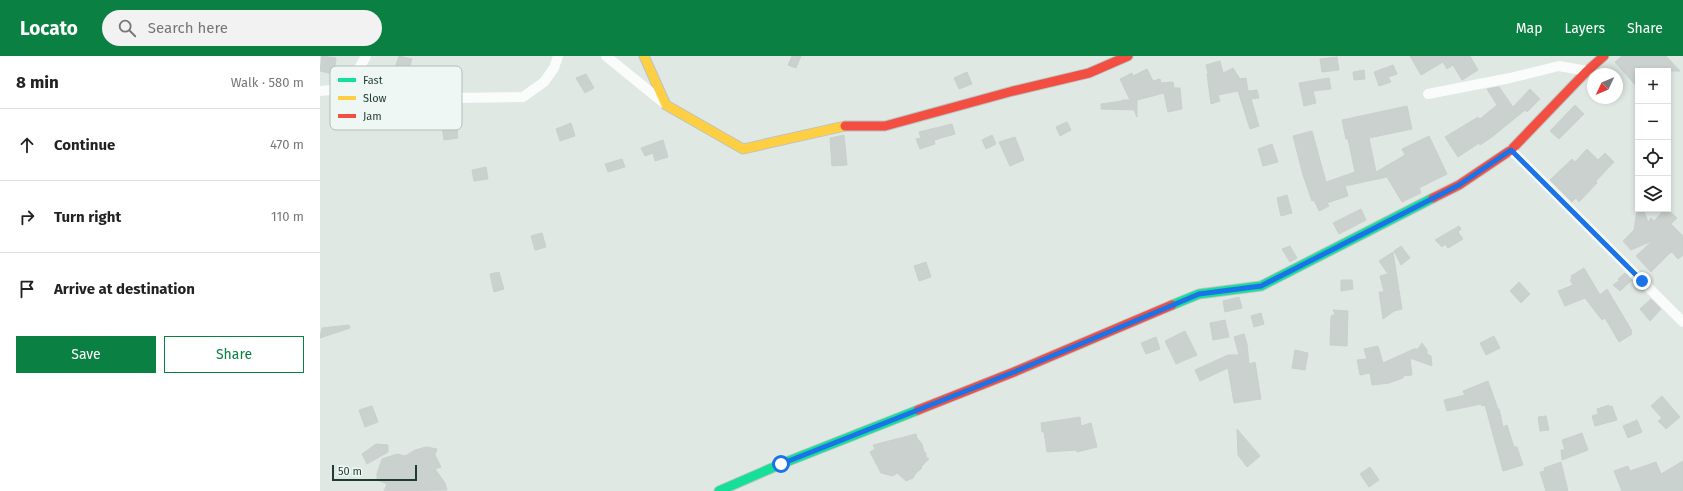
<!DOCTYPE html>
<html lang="en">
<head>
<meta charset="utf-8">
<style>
  :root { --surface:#fff; --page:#f2f2f2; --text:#222; --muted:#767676; --line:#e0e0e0; --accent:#0b8043 }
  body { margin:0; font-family:"Fira Sans",sans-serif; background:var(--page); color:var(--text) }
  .controls { position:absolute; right:12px; top:12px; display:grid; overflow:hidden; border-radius:0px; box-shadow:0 2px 6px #0003 }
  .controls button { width:36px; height:36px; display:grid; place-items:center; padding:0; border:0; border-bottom:1px solid var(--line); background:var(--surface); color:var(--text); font:20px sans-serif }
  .compass { position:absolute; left:1267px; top:12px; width:36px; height:36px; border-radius:50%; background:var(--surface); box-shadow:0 2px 6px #0003; rotate:226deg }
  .scale { position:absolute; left:12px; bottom:10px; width:85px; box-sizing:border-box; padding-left:4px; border:2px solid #1e3b35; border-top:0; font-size:11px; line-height:14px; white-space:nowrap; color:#1e3b35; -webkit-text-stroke:3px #eef7f3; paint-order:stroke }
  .stop { position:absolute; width:12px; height:12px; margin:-9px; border:3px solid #1a73e8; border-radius:50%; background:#fff }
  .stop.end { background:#1a73e8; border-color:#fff; box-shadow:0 1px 4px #0008 }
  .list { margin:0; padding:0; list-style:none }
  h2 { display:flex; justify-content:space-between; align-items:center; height:52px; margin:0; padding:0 16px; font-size:17px }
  h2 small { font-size:13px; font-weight:400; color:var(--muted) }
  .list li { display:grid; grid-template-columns:26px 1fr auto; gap:12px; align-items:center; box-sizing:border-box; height:72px; padding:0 16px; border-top:1px solid var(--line) }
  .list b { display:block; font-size:15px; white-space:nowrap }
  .list em { font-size:13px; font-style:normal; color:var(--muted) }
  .actions { display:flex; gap:8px; padding:12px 16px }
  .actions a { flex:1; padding:9px 0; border:1px solid var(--accent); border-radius:0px; text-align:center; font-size:14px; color:var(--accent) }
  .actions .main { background:var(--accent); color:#fff }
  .icon { flex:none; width:22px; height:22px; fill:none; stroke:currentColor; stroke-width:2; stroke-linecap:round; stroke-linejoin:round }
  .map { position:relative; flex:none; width:1363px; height:435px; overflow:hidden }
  header { display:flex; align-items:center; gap:24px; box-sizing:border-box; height:56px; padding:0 20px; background:var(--accent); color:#fff }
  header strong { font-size:19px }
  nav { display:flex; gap:22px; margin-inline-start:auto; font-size:14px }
  .search { width:280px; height:36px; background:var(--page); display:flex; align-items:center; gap:10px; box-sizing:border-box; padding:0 14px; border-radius:22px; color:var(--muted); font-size:15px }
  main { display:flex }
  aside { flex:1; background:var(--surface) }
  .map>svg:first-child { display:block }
</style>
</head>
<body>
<header>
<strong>Locato</strong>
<div class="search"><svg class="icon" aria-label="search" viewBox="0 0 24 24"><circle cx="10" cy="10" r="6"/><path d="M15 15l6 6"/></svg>Search here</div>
<nav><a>Map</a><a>Layers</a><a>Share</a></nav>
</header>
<main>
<aside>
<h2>8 min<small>Walk · 580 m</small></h2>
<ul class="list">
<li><svg class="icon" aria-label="ahead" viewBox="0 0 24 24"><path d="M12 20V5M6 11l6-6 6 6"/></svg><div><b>Continue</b></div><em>470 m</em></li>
<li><svg class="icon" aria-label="right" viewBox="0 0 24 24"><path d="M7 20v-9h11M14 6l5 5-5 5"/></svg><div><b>Turn right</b></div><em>110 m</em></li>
<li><svg class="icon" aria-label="arrive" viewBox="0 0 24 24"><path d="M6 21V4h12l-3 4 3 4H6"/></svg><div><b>Arrive at destination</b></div></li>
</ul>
<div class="actions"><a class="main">Save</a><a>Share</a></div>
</aside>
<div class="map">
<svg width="1363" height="435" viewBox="0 0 1363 435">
  <rect width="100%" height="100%" fill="#e0e8e4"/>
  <path fill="#cad1cf" stroke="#c9d0cd" d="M 2,0 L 16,2 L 14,18 L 0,15 Z
    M 79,0 L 92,3 L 87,19 L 74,15 Z
    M 472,0 L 481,0 L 476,12 L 468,9 Z
    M 1090,0 L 1150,0 L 1158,14 L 1142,24 L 1133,9 L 1127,13 L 1123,6 L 1101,19 Z
    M 1302,0 L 1346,0 L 1360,15 L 1318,15 L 1318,32 L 1295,6 Z
    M 1017,1 L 1019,14 L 1002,16 L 1000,3 Z
    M 900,5 L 903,17 L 913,12 L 920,23 L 926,22 L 928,35 L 937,34 L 939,42 L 931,43 L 939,70 L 930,73 L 918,35 L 898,39 L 900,45 L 891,48 L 887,18 L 888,17 L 886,9 Z
    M 1073,9 L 1077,18 L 1068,21 L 1071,26 L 1059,30 L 1054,16 Z
    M 827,13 L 833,25 L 840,23 L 841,27 L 853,26 L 854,32 L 860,32 L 862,53 L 848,56 L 844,37 L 817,44 L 817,61 L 814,54 L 781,53 L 781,48 L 802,45 L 802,44 L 810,44 L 800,23 L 812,17 L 813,20 Z
    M 1044,14 L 1045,23 L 1034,24 L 1033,16 Z
    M 647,16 L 652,28 L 639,33 L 634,22 Z
    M 266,18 L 274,32 L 265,37 L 256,22 Z
    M 1009,22 L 1011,33 L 993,35 L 996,47 L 984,50 L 979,27 Z
    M 1179,31 L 1193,51 L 1210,33 L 1220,43 L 1207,56 L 1205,54 L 1172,81 L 1160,89 L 1159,87 L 1138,101 L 1125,81 L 1158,61 L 1160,63 L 1177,49 L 1167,33 Z
    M 123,48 L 134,48 L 138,82 L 124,84 L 122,70 L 112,71 L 111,58 L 120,57 L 119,51 L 124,51 Z
    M 1255,49 L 1264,58 L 1239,83 L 1230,75 Z
    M 1087,50 L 1092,73 L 1049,82 L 1056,116 L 1085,99 L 1082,93 L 1109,80 L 1127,118 L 1099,132 L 1101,137 L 1082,146 L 1067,121 L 1025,130 L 1028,140 L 1007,147 L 1009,150 L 999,155 L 994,144 L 992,145 L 983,119 L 973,80 L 992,75 L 1006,126 L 1035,116 L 1028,83 L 1026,83 L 1022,64 Z
    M 747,66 L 751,74 L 740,80 L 736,71 Z
    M 251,67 L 255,80 L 240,85 L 236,73 Z
    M 632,68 L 635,78 L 614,84 L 615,88 L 600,93 L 596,83 L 601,82 L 599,76 Z
    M 524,79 L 527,109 L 512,110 L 510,82 Z
    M 672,79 L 676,88 L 666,93 L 662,84 Z
    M 695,81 L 704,104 L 690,110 L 679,86 Z
    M 343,84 L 348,101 L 335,105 L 333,97 L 325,100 L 321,92 Z
    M 952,88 L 958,106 L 943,110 L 938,93 Z
    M 1267,93 L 1278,104 L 1285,97 L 1294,106 L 1276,125 L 1277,127 L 1259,146 L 1256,142 L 1252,146 L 1230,124 L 1252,103 L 1255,106 Z
    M 302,103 L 305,111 L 288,116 L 285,108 Z
    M 166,111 L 168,123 L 154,125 L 152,114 Z
    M 967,139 L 972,157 L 961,160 L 957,142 Z
    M 1318,147 L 1318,153 L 1323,153 L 1328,166 L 1331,162 L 1334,165 L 1345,153 L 1347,153 L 1357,162 L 1351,168 L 1363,180 L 1363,199 L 1358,203 L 1352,196 L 1350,197 L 1331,216 L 1316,200 L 1332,185 L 1311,194 L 1303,185 L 1314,174 Z
    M 1041,153 L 1046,164 L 1019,178 L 1013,167 Z
    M 1139,170 L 1141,173 L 1138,176 L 1143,183 L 1128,192 L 1125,188 L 1122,191 L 1115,184 Z
    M 222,177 L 226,191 L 215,194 L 211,180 Z
    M 970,190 L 977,202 L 970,206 L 962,193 Z
    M 1081,190 L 1090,202 L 1081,209 L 1074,195 Z
    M 1073,196 L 1082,253 L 1074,255 L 1063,263 L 1059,236 L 1064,236 L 1060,220 L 1068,218 L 1059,205 Z
    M 606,206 L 611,221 L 599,225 L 594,210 Z
    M 1264,212 L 1280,239 L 1287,233 L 1312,275 L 1311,276 L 1312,278 L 1299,286 L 1285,262 L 1282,264 L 1265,242 L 1245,250 L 1238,235 L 1253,229 L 1250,224 L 1252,223 L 1251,220 Z
    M 179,216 L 184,233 L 174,236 L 170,218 Z
    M 1305,217 L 1312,224 L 1300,235 L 1293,229 L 1300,224 L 1298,223 Z
    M 1021,224 L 1032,224 L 1033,233 L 1021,235 Z
    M 1199,226 L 1210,238 L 1201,247 L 1190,235 Z
    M 919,241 L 922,252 L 905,256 L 903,245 Z
    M 1331,243 L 1341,253 L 1330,265 L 1320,253 Z
    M 1013,254 L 1028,255 L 1027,290 L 1010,289 L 1011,260 L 1015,258 Z
    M 941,257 L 944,268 L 934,271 L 931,260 Z
    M 905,264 L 909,281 L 893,284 L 890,267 Z
    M 29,269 L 30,272 L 0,282 L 2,272 Z
    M 865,275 L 877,299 L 856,308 L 845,285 Z
    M 924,278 L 927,288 L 929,308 L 935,306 L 941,343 L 914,347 L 908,312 L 880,325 L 875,314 L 908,299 L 919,299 L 914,281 Z
    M 1174,280 L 1180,292 L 1166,299 L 1160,287 Z
    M 836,281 L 840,293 L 826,298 L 821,287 Z
    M 1102,287 L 1107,294 L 1107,298 L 1111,300 L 1112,310 L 1090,302 L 1092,319 L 1083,320 L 1083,322 L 1069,327 L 1052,329 L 1050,317 L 1040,319 L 1037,304 L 1047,303 L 1044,293 L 1058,290 L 1063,307 L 1094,293 L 1098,293 Z
    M 975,294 L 988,297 L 985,314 L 972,312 Z
    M 1168,325 L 1178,353 L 1179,353 L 1183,371 L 1187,369 L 1194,391 L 1197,391 L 1203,409 L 1183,415 L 1165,349 L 1162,350 L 1161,348 L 1127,355 L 1124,344 L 1145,339 L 1143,335 Z
    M 1342,340 L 1360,361 L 1346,373 L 1338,365 L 1342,362 L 1331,350 Z
    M 1289,349 L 1289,351 L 1292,350 L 1297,364 L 1275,370 L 1272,360 L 1278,358 L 1277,353 Z
    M 52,350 L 58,366 L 45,371 L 39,354 Z
    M 1226,360 L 1229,374 L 1220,375 L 1218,361 Z
    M 760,361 L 761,370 L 771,367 L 777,391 L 757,396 L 757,394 L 727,396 L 724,376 L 722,376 L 721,367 Z
    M 1317,364 L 1322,376 L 1308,382 L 1303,370 Z
    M 917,373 L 940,400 L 927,411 L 918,399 Z
    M 1262,377 L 1268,394 L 1242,404 L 1241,394 L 1245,394 L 1242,384 Z
    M 596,378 L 597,382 L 602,388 L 604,396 L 606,397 L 606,401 L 609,403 L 601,411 L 602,412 L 596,417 L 593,422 L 586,425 L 577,417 L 573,420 L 561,417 L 550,396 L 555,393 L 553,389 Z
    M 56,388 L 68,389 L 68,396 L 47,408 L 42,398 Z
    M 106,391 L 117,393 L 115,399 L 121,411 L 115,413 L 125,427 L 127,434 L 64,435 L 67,428 L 57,424 L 57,418 L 62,403 L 77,398 L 85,400 L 95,394 Z
    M 1363,405 L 1363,435 L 1302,435 L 1294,415 L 1308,410 L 1310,415 L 1336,406 L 1341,418 Z
    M 1241,406 L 1248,435 L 1226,435 L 1220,416 L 1225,415 L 1224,412 Z
    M 1050,411 L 1059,424 L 1049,431 L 1040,418 Z"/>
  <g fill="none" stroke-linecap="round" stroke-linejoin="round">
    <g stroke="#bac4c0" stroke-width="11">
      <path id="fast" d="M 852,249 L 879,238 L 941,230 L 1113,142
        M 399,435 L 461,408 L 598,354"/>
    </g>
    <g stroke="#bac4c0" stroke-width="11">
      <path id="slow" d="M 324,0 L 346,49 L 423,93 L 525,70"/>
    </g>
    <g stroke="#bac4c0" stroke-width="11">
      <path id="jam" d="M 525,70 L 565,70 L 693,35 L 769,17 L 808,0
        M 1113,142 L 1139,129 L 1191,94 L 1267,15 L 1284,0
        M 598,354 L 694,316 L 852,249"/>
    </g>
    <path stroke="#fafcfb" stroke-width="10" d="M 286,0 L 344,47
      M 21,33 L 131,42 L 203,41 L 224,26 L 234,12 L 238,0
      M 0,35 L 21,33 L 33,23 L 46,0
      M 1108,38 L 1190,22 L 1239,10 L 1267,15
      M 1191,94 L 1363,266"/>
    <use href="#fast" stroke="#16e098" stroke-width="9"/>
    <use href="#slow" stroke="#ffcf43" stroke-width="9"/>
    <use href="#jam" stroke="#f24e42" stroke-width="9"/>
  </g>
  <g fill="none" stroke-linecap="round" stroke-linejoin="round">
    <path stroke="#1a73e8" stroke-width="5" d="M 461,408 L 694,316 L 879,238 L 941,230 L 1139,129 L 1191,94 L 1322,225"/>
  </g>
  <rect x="10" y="10" width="132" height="64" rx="6" fill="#eef7f3" stroke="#b0bfba" stroke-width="1"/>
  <rect x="18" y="22" width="18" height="4" fill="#16e098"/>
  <rect x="18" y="40" width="18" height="4" fill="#ffcf43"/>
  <rect x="18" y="58" width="18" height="4" fill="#f24e42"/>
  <g font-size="11" fill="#1e3b35">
    <text x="43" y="28">Fast</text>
    <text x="43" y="46">Slow</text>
    <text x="43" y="64">Jam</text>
  </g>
</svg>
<div class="controls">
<button>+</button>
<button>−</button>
<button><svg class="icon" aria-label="locate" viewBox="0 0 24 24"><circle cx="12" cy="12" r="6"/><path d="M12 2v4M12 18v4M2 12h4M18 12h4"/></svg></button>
<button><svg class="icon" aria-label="layers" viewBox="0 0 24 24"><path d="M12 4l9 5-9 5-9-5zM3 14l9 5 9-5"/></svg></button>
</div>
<svg class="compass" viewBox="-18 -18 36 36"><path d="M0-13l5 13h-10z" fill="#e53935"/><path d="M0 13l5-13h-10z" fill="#767676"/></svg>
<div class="scale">50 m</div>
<div class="stop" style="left:461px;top:408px"></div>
<div class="stop end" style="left:1322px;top:225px"></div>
</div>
</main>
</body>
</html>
